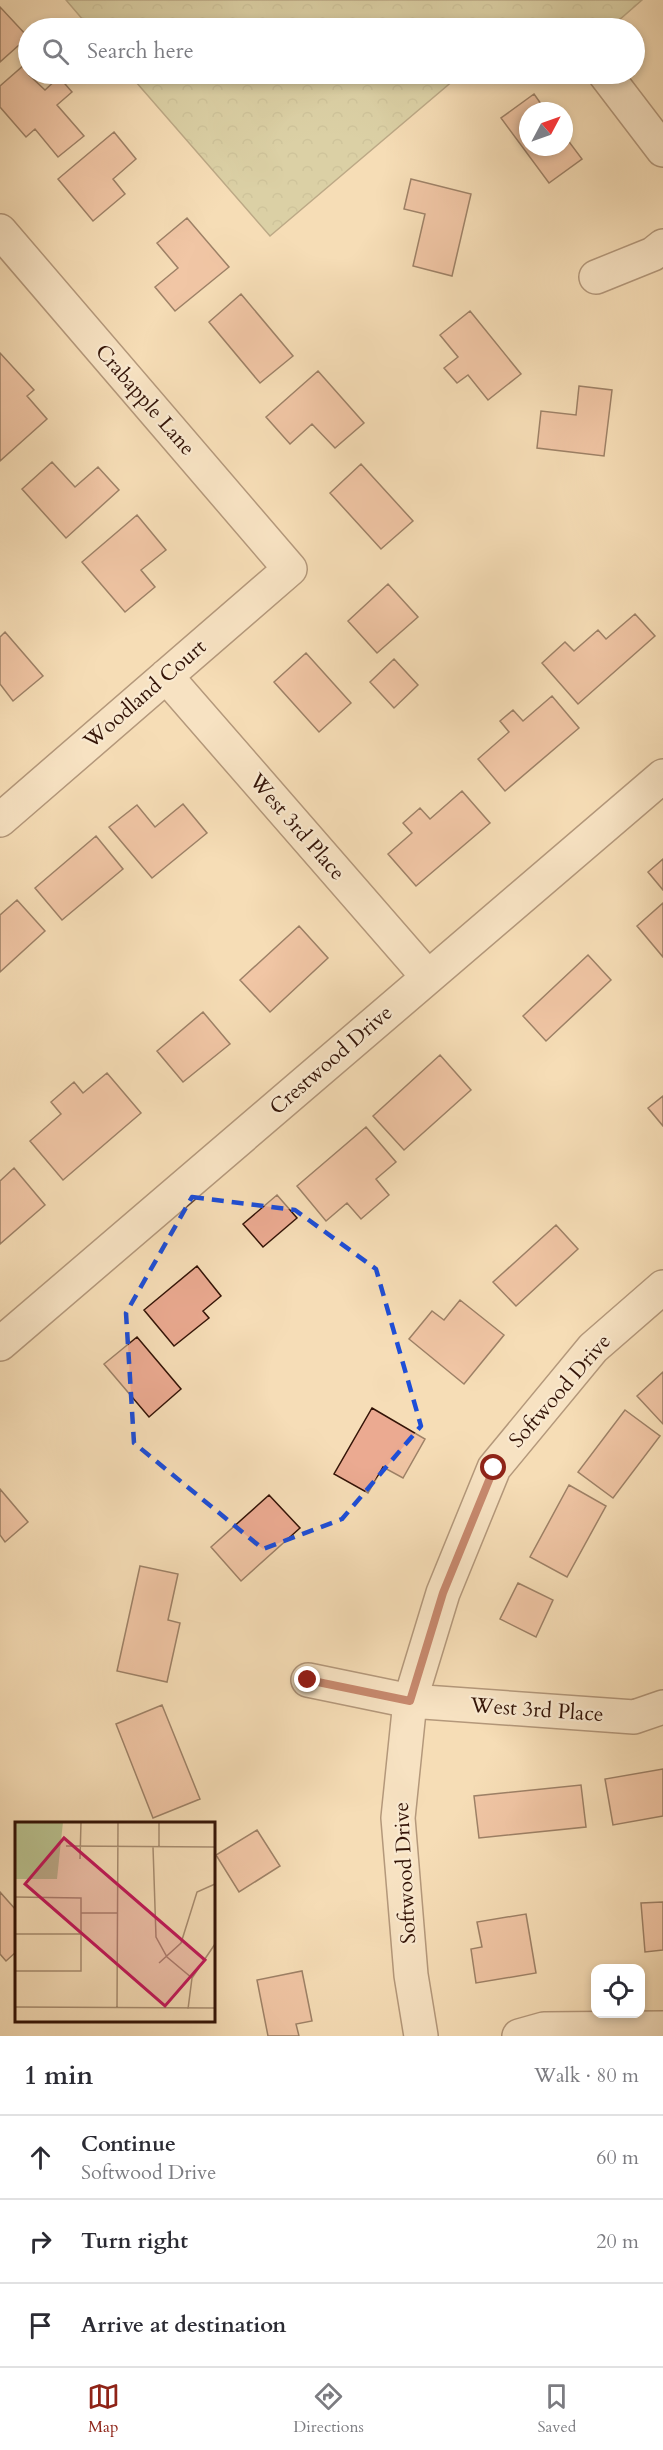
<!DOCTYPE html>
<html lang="en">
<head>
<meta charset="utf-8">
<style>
  :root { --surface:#fff; --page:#f2f2f3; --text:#2b2b33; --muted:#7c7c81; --line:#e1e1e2; --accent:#8f2418 }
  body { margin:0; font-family:Cardo,serif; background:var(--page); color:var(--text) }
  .controls { position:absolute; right:18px; bottom:18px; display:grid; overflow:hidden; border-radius:12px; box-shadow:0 3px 9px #0003 }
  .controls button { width:54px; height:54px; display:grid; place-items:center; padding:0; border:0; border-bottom:2px solid var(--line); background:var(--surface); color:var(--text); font:30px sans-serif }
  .compass { position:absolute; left:519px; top:102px; width:54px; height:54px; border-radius:50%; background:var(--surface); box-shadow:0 3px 9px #0003; rotate:49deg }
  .stop { position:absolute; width:18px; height:18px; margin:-14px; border:4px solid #8f2418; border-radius:50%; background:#fff }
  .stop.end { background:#8f2418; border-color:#fff; box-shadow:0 2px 6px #0008 }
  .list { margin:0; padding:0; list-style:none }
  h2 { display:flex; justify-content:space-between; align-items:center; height:78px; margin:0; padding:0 24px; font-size:26px }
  h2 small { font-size:20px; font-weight:400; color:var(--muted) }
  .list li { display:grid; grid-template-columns:39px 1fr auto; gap:18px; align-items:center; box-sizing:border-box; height:84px; padding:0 24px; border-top:2px solid var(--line) }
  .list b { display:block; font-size:22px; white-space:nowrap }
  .list p { margin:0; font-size:20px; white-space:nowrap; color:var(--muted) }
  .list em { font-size:20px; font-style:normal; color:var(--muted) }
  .icon { flex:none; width:33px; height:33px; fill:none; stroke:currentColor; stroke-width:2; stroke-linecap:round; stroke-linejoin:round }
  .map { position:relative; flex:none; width:663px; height:2036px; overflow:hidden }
  .search { position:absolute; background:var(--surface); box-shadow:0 3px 9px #0003; left:18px; right:18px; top:18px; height:66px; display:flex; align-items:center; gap:15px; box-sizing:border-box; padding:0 21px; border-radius:33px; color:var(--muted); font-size:22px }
  .sheet { height:330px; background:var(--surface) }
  nav { display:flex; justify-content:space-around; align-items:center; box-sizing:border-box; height:84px; border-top:2px solid var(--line); background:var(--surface); font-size:16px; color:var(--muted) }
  nav a { display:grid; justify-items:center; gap:3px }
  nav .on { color:var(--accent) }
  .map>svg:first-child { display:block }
</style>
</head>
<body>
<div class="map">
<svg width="663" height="2036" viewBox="0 0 663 2036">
  <defs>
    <pattern id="forest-crowns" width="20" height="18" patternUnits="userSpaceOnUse" patternTransform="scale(1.5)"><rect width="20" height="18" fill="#bac290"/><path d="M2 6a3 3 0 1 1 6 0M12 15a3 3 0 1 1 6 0" fill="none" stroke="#a0a67b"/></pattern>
  </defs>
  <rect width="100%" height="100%" fill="#f6ddb7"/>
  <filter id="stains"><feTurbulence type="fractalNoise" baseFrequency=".00333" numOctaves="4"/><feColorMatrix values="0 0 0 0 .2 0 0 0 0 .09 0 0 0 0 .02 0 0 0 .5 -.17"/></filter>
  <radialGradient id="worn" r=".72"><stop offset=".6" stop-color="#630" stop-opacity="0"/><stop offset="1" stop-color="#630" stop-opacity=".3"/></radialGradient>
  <path fill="url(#forest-crowns)" stroke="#776b4c" stroke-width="1.5" d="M 66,0 L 642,0 L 610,28 L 529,28 L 519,24 L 513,28 L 90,28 Z
    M 129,74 L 461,74 L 270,236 Z"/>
  <path fill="#ebaa91" stroke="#341407" stroke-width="1.5" d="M 0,7 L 28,37 L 0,62 Z
    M 24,65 L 28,74 L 45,90 L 59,77 L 72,92 L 57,105 L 84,136 L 58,157 L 35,129 L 26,137 L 0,107 L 0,86 Z
    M 534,94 L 546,111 L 528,111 L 528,147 L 564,147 L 564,135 L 582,159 L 549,183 L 501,118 Z
    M 114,132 L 136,159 L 113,179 L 125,194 L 93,221 L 58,179 Z
    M 411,179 L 471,194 L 452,276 L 413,266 L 425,214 L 404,209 Z
    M 187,218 L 229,267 L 175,311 L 155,287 L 178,268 L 157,243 Z
    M 241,294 L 293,356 L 260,383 L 209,322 Z
    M 470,311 L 521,374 L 488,400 L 468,375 L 457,383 L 444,368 L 458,357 L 440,335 Z
    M 0,353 L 34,390 L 27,396 L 47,419 L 0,461 Z
    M 318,371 L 364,423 L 335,448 L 312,424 L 290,444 L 266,417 Z
    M 579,386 L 612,390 L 604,456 L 537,448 L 541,411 L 576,415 Z
    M 52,462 L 75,487 L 98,467 L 119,490 L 66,538 L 22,489 Z
    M 361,464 L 413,521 L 381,549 L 330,493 Z
    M 137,515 L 166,550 L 141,570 L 155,587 L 125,612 L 82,562 Z
    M 388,584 L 418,617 L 377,653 L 348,621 Z
    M 635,614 L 655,636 L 578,704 L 542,663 L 565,642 L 574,651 L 598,630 L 606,639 Z
    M 5,632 L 43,676 L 13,701 L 0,684 L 0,637 Z
    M 306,653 L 351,703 L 319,732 L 274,682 Z
    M 394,659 L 418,685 L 394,708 L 370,682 Z
    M 552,696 L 579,728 L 505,791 L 478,759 L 509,732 L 500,721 L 513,710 L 523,721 Z
    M 462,791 L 490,823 L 416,886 L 388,854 L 412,833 L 403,823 L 420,808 L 430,819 Z
    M 183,804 L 207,833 L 152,878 L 109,827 L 137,805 L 155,827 Z
    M 96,836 L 123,869 L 62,920 L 35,888 Z
    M 663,859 L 663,890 L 648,872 Z
    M 17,900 L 45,931 L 0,972 L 0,915 Z
    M 663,903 L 663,957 L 637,926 Z
    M 299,926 L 328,958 L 270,1012 L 240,980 Z
    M 588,955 L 611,980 L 546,1041 L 523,1016 Z
    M 203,1012 L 230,1044 L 183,1082 L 157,1051 Z
    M 440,1055 L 471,1090 L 404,1150 L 373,1116 Z
    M 107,1073 L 141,1113 L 63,1180 L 30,1141 L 61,1114 L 51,1102 L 74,1082 L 83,1093 Z
    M 663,1096 L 663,1126 L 648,1108 Z
    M 366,1127 L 396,1162 L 376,1179 L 389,1195 L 361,1219 L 347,1203 L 326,1221 L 297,1186 Z
    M 14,1168 L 45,1205 L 0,1244 L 0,1181 Z
    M 277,1195 L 297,1218 L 263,1247 L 243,1224 Z
    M 556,1225 L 578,1249 L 516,1306 L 493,1282 Z
    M 197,1266 L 221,1296 L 203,1311 L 209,1318 L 174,1346 L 144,1310 Z
    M 460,1300 L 504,1335 L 464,1384 L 409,1339 L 432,1311 L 444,1320 Z
    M 137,1337 L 181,1389 L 149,1417 L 104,1364 Z
    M 663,1372 L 663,1424 L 637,1396 Z
    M 372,1408 L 425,1439 L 403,1478 L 383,1467 L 368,1493 L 334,1474 Z
    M 625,1410 L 660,1436 L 613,1498 L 578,1472 Z
    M 569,1485 L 606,1506 L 567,1577 L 530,1557 Z
    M 0,1489 L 28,1522 L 5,1542 L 0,1535 Z
    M 269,1495 L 300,1528 L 241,1581 L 211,1547 Z
    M 140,1566 L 178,1574 L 168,1620 L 180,1623 L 167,1682 L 117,1671 Z
    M 518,1583 L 553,1600 L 536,1637 L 500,1619 Z
    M 162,1705 L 200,1799 L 153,1818 L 116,1724 Z
    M 663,1769 L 663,1816 L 613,1825 L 605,1779 Z
    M 581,1785 L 586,1827 L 479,1838 L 474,1796 Z
    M 257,1830 L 280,1866 L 239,1892 L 216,1855 Z
    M 0,1892 L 16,1910 L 16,1952 L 6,1961 L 0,1954 Z
    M 663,1902 L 663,1950 L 645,1952 L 641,1903 Z
    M 526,1914 L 536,1973 L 476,1983 L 471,1949 L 482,1947 L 477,1922 Z
    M 302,1971 L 312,2021 L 296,2024 L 299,2036 L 268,2036 L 257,1980 Z"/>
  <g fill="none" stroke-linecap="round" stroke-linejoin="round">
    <g stroke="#644633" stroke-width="36">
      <path id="minor" d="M 605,74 L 663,150
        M 0,231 L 290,569 L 0,820
        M 596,277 L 653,254 L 663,246
        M 166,676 L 428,977
        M 0,1344 L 663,776
        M 308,1680 L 410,1701 L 634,1717 L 663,1707
        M 421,2036 L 411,1975 L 398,1818 L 410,1701 L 443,1593 L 494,1468 L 593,1348 L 663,1287
        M 519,2036 L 544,2029 L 663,2028"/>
    </g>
    <use href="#minor" stroke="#f9e9d0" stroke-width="33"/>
  </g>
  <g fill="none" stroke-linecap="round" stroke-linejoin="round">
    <path stroke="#8f2418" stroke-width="8" d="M 308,1680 L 410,1701 L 443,1593 L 494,1468"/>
  </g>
  <path d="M0 0H663V2036H0ZM 192,1197 L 295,1210 L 376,1269 L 421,1426 L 342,1519 L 263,1549 L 134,1443 L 126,1313 Z" fill="#f6ddb7" fill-opacity=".55" fill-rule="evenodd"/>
  <path fill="none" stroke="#1d4ed8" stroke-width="4.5" stroke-dasharray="12 8" stroke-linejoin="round" d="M 192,1197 L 295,1210 L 376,1269 L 421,1426 L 342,1519 L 263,1549 L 134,1443 L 126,1313 Z"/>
  <g text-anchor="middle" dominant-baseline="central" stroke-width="4.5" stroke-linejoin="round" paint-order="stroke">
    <g font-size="21" fill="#341407" stroke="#f9e9d0">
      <text transform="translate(145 400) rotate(49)">Crabapple Lane</text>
      <text transform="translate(145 694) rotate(-41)">Woodland Court</text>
      <text transform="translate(297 827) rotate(49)">West 3rd Place</text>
      <text transform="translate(331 1060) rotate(-41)">Crestwood Drive</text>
      <text transform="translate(560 1391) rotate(-49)">Softwood Drive</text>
      <text transform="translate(537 1710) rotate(4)">West 3rd Place</text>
      <text transform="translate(405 1873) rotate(-93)">Softwood Drive</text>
    </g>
  </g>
  <g transform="translate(15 1822)">
    <rect width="200" height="200" fill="#f6ddb7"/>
    <path d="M 0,0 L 48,0 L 42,57 L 0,57 Z" fill="#bac290"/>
    <path fill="none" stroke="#a88d71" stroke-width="1.5" d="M 144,0 L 144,25M 51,24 L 200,25M 138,25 L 141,115 L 152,135 L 177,156M 65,37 L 66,0M 0,75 L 66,76 L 66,149 L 0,149M 66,91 L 103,91M 0,112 L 66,112M 144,141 L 166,121 L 182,70 L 200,62M 0,185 L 200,186M 102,186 L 103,0M 173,187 L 177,156 L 200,122"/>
    <path fill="#c2185b" fill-opacity="0.15" stroke="#c2185b" stroke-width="3" d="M 49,16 L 190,138 L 150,184 L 10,62 Z"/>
    <rect width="200" height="200" fill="none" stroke="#341407" stroke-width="3"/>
  </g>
  <rect width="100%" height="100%" filter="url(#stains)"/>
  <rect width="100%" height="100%" fill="url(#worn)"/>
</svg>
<div class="controls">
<button><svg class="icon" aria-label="locate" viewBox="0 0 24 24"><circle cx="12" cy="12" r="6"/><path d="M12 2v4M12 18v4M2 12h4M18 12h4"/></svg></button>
</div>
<svg class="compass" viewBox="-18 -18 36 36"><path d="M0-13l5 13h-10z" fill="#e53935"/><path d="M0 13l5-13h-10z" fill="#7c7c81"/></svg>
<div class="stop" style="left:494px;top:1468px"></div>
<div class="stop end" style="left:308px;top:1680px"></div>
<div class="search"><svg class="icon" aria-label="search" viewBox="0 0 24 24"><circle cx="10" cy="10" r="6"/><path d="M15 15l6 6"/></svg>Search here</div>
</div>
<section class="sheet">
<h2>1 min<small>Walk · 80 m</small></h2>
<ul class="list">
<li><svg class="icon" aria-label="ahead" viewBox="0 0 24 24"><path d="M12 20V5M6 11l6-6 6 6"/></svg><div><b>Continue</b><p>Softwood Drive</p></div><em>60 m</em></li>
<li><svg class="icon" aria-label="right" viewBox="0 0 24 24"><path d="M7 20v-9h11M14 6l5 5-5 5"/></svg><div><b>Turn right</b></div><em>20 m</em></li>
<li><svg class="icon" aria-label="arrive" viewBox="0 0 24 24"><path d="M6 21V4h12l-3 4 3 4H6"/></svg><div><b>Arrive at destination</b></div></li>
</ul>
</section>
<nav>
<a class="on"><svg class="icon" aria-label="map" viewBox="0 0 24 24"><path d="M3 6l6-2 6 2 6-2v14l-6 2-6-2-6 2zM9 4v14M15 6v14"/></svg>Map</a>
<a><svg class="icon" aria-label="directions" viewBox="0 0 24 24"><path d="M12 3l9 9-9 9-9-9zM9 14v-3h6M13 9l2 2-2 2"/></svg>Directions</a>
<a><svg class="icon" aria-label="saved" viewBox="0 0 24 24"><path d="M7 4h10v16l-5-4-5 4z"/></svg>Saved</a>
</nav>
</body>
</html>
